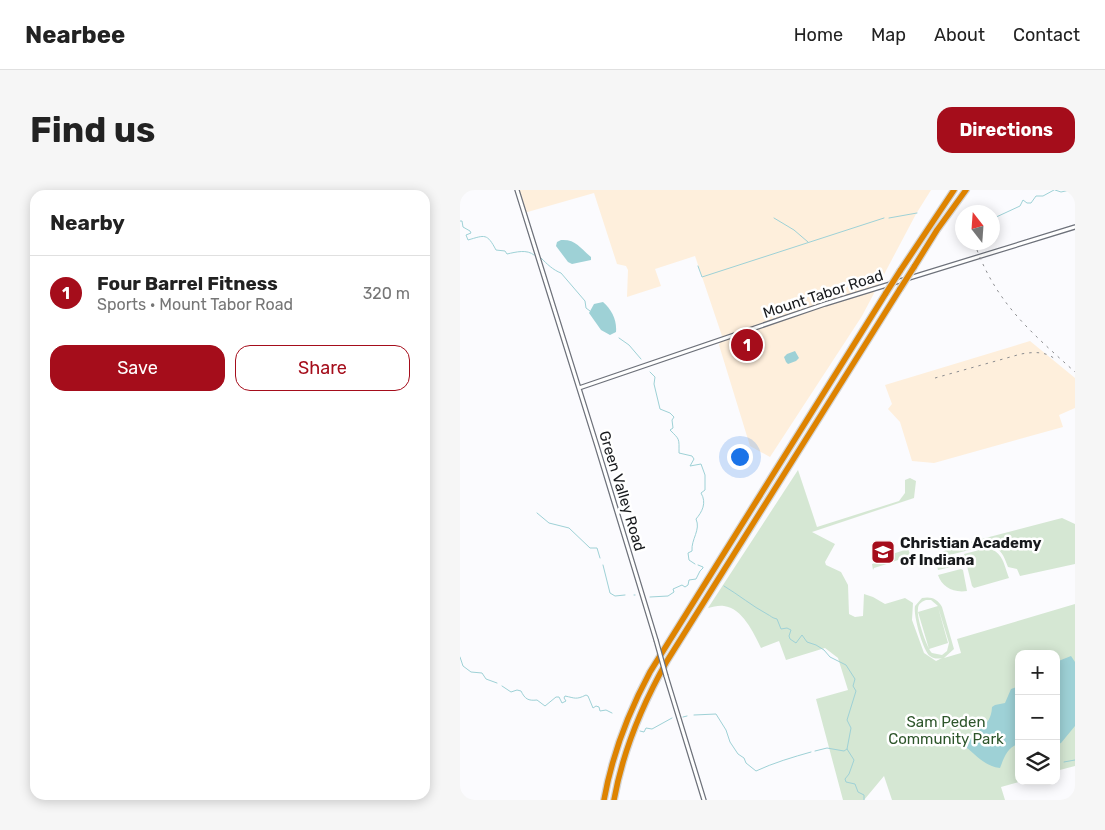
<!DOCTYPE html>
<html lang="en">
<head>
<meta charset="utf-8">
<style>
  :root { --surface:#fff; --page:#f6f6f6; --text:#222; --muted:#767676; --line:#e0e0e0; --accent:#a50d1b }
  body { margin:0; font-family:Rubik,sans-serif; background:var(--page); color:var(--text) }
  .controls { position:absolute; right:15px; bottom:15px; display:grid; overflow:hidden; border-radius:10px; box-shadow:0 2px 12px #0003 }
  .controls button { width:45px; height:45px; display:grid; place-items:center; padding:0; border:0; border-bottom:1px solid var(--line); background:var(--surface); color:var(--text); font:25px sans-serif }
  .compass { position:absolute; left:495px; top:15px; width:45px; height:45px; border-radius:50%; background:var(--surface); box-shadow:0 2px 12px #0003; rotate:343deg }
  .you { position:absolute; left:279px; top:266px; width:18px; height:18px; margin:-12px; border:4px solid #fff; border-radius:50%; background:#1a73e8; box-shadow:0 0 0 8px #1a73e833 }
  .badge { display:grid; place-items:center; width:32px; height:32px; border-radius:50%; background:var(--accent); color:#fff; font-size:16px; font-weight:700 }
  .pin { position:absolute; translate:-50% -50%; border:2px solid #fff; box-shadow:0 1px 5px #0006 }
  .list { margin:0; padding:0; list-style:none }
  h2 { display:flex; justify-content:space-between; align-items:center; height:65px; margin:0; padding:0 20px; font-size:21px }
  h2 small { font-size:16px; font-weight:400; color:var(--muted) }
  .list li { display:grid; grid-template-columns:32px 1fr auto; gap:15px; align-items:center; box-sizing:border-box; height:75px; padding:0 20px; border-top:1px solid var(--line) }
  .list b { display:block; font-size:19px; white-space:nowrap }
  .list p { margin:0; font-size:16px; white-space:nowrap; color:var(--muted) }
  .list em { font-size:16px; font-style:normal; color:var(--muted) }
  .actions { display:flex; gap:10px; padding:15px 20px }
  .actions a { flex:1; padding:11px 0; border:1px solid var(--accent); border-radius:15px; text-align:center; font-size:18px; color:var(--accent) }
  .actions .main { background:var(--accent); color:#fff }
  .icon { flex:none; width:28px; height:28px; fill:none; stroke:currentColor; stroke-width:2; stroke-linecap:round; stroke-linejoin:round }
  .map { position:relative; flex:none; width:615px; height:610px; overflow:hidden; border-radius:15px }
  header { display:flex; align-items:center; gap:30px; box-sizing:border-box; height:70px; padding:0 25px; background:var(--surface); border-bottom:1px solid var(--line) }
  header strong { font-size:24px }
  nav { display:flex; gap:28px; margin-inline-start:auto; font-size:18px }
  .intro { display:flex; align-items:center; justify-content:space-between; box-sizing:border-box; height:120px; padding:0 30px }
  h1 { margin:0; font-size:35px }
  .button { padding:12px 22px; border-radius:15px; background:var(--accent); color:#fff; font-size:18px; font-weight:700 }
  main { display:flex; gap:30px; padding:0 30px }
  aside { flex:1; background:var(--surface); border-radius:15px; box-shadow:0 2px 12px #0003 }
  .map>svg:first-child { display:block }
</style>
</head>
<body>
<header>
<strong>Nearbee</strong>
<nav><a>Home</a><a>Map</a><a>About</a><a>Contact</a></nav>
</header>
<div class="intro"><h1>Find us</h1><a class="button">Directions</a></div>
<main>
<aside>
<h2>Nearby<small></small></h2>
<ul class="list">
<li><span class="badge">1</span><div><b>Four Barrel Fitness</b><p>Sports · Mount Tabor Road</p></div><em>320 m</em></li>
</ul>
<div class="actions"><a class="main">Save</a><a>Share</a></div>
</aside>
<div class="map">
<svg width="615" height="610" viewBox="0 0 615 610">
  <rect width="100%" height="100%" fill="#fbfbfe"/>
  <path fill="#feefdc" d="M 57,0 L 471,0 L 456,24 L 402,126 L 310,267 L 290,256 L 259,155 L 262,146 L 235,66 L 195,79 L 201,96 L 167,107 L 168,80 L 166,76 L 157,74 L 134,3 L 64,23 Z
    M 570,151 L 615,188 L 615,218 L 599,225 L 603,237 L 474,273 L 452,271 L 440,232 L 428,219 L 432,214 L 425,195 Z"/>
  <path fill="#d5e7d3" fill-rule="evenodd" d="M 338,280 L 357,337 L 439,311 L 445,303 L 445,290 L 450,288 L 456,291 L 454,308 L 352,342 L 375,354 L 365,372 L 366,375 L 381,382 L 388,395 L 389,424 L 395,427 L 403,426 L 404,404 L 413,407 L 425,414 L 445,408 L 453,413 L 452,430 L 464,463 L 476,471 L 482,468 C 478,469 474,469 470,466 C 463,461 453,425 455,416 L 462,408 C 471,406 478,409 482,417 L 494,459 L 484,468 L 501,463 L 497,449 L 615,414 L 615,576 L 596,581 L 596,464 L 559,464 L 559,591 L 562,591 L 541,597 L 545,610 L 432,610 L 424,586 L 404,610 L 383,610 L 356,509 L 388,500 L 378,468 L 365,458 L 326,470 L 319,451 L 301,458 C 294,443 282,418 264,416 C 259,415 253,417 248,418 ZM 466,410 L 471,410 L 478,416 L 458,422 L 469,459 L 488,453 L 478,417 L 489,453 L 487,461 L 482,465 L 472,463 C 467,458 456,427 458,419 C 458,414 461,412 466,410 Z
    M 602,328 L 615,334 L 615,374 L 560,386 L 557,379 L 548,377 C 545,370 543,361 535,358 C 526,354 486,366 475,369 L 474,367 L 491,357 Z
    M 527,358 C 543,361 544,375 549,388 L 514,398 L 512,396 L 504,364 Z
    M 448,359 L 450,364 L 447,367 L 432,372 L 429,365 Z
    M 428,366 L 430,373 L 414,378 L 413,380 L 412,374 L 421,371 L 420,368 Z
    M 489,369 L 491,377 L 478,380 L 476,372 Z
    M 501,379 L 503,380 L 507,401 C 493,403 482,397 478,385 Z"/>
  <path fill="#9ed1d6" d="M 101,50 C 116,49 120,58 131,67 L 131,70 L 112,74 L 108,72 L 96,56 L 97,52 Z
    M 143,112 C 152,120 157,130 156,142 L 150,145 L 141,140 L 129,123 L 134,114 Z
    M 335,161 L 339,168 L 336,171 L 328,174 L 326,172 L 324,167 L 327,164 Z
    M 611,466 L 615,472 L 615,536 L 601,553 L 596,555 L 596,472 Z
    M 559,496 L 559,554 C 547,557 544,568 540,578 C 522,576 515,562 501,554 C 512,537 531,541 532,517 L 535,515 L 545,513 L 551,499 Z"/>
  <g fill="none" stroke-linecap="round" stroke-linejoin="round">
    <path stroke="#9ed1d6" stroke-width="1" d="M 595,0 L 601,2 L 610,0
      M 314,28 L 334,40 L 348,52
      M 429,28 L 457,23
      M 532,29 L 560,16 L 563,10 L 567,13 L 571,13 L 576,6 L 583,6 L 594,0
      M 0,31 L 2,31 L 3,37 L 10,41 L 11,43 L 6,45 L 8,50 C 25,45 27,43 36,60 L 45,61 L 47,64 C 56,62 67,59 74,65
      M 498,37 L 502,38
      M 81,68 C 87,74 93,80 101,83 L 125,111 L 126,118 L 130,121
      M 238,76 L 242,87 L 424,28
      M 159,148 L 169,155 L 181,169
      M 190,182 L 195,187 L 194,194 L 200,219 L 210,223 L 214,227 L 212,230 L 213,238 L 210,240 C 220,250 219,248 219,263 L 232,266 L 234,269 L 230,276 L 241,274 L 245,285 L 245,300 L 241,303 C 247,313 242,322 236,329 C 241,340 231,349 232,361 L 228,363 L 229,370 L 235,374
      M 77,323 L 89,333 L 109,338 L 130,358 L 137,358 L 140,368
      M 143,375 L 150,403 L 155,406 L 165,405
      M 264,396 C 279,405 292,416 307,424 C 311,426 312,428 317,429 L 321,439 L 327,438 L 331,440 L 329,446 L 330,449 L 336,453 L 342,445 L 347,452 L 356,455 L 364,460 L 370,467 L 386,475 L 395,489 L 393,496 L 396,501 L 387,530 L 391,538 L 387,559 L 394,570 L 389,584 L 385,589 L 386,592 L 395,594 L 398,602 L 404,605 L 404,610
      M 174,405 L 175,405
      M 190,407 L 208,406 L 214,402 L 213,399 L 222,395 L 225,397 L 228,395 L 229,390 L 236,389 L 240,381 L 243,378 L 243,377 L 238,375
      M 0,467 L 3,476 L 11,482 L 22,483 L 26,489 L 37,493
      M 42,496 L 51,502 L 57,500 L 61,501 C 65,509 68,511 77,510 L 85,516 L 96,507 L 99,507 L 102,513 L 106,511 L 104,508 L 105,506 C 115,508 116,510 126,505 L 128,506 L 133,518 L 136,516 L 139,517 L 140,521 L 146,520 L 152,523
      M 234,525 L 256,524 L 266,540 L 270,552 L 278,564 L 284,568 L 286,573 L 296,581 C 313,573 333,567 351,562
      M 223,527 L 227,526
      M 180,541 L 184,542 L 186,538 L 192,539 L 212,528
      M 355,561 L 367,558 L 384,561 L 387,559
      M 604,572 L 615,570"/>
    <g stroke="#6d717a" stroke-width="5.5">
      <path id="tertiary" d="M 57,0 L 137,256 L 196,450
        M 119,198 L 365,114 L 615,37
        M 206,486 L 244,610"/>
    </g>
    <g stroke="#d5d6d6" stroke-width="8">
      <path id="motorway" d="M 454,77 L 477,40 L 506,0
        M 440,81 L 494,0
        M 144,610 C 152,565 168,523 190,482 L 426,103
        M 154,610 C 163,560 182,515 207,471 L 440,99"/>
    </g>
    <use href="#tertiary" stroke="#fff" stroke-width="3"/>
    <use href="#motorway" stroke="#de8300" stroke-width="5.5"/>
    <path stroke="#8b8c8f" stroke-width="1" stroke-dasharray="2.5 5" stroke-linecap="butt" d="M 517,60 C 538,115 573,144 615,182
      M 475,188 L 561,164 C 573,162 585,161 595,169"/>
    <g stroke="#6d717a" stroke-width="5.5" stroke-linecap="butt">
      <path id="tertiary-bridge" d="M 196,450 L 206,486"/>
    </g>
    <g stroke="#d5d6d6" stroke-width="8" stroke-linecap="butt">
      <path id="motorway-bridge" d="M 440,99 L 454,77
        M 426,103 L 440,81"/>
    </g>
    <use href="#tertiary-bridge" stroke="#fff" stroke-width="3"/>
    <use href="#motorway-bridge" stroke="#de8300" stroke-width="5.5"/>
  </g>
  <defs>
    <g id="school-square" transform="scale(1.25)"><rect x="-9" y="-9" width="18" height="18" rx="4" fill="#a50d1b" stroke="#fff"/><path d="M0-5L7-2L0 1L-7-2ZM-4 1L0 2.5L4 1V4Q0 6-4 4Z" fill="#fff"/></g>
  </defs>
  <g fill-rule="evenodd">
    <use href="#school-square" x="423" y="362"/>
  </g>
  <g text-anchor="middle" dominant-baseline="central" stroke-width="5" stroke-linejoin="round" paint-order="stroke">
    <g font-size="15" fill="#181a1d" stroke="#fff">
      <text transform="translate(363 104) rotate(-18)">Mount Tabor Road</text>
      <text transform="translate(162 301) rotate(73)">Green Valley Road</text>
    </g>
    <g font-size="15" font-weight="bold" fill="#181a1d" stroke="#fff" text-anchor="start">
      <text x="440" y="353">Christian Academy<tspan x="440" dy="17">of Indiana</tspan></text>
    </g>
    <g font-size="15" fill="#2e562b" stroke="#fff">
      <text x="486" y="532">Sam Peden<tspan x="486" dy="17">Community Park</tspan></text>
    </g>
  </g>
</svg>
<div class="controls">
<button>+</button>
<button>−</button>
<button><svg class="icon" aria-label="layers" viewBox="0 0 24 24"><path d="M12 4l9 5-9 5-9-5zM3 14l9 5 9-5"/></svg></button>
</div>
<svg class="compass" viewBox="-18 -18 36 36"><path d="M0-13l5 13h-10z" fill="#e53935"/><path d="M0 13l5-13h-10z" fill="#767676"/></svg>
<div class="you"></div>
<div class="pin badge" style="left:287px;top:155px">1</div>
</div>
</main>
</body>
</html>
